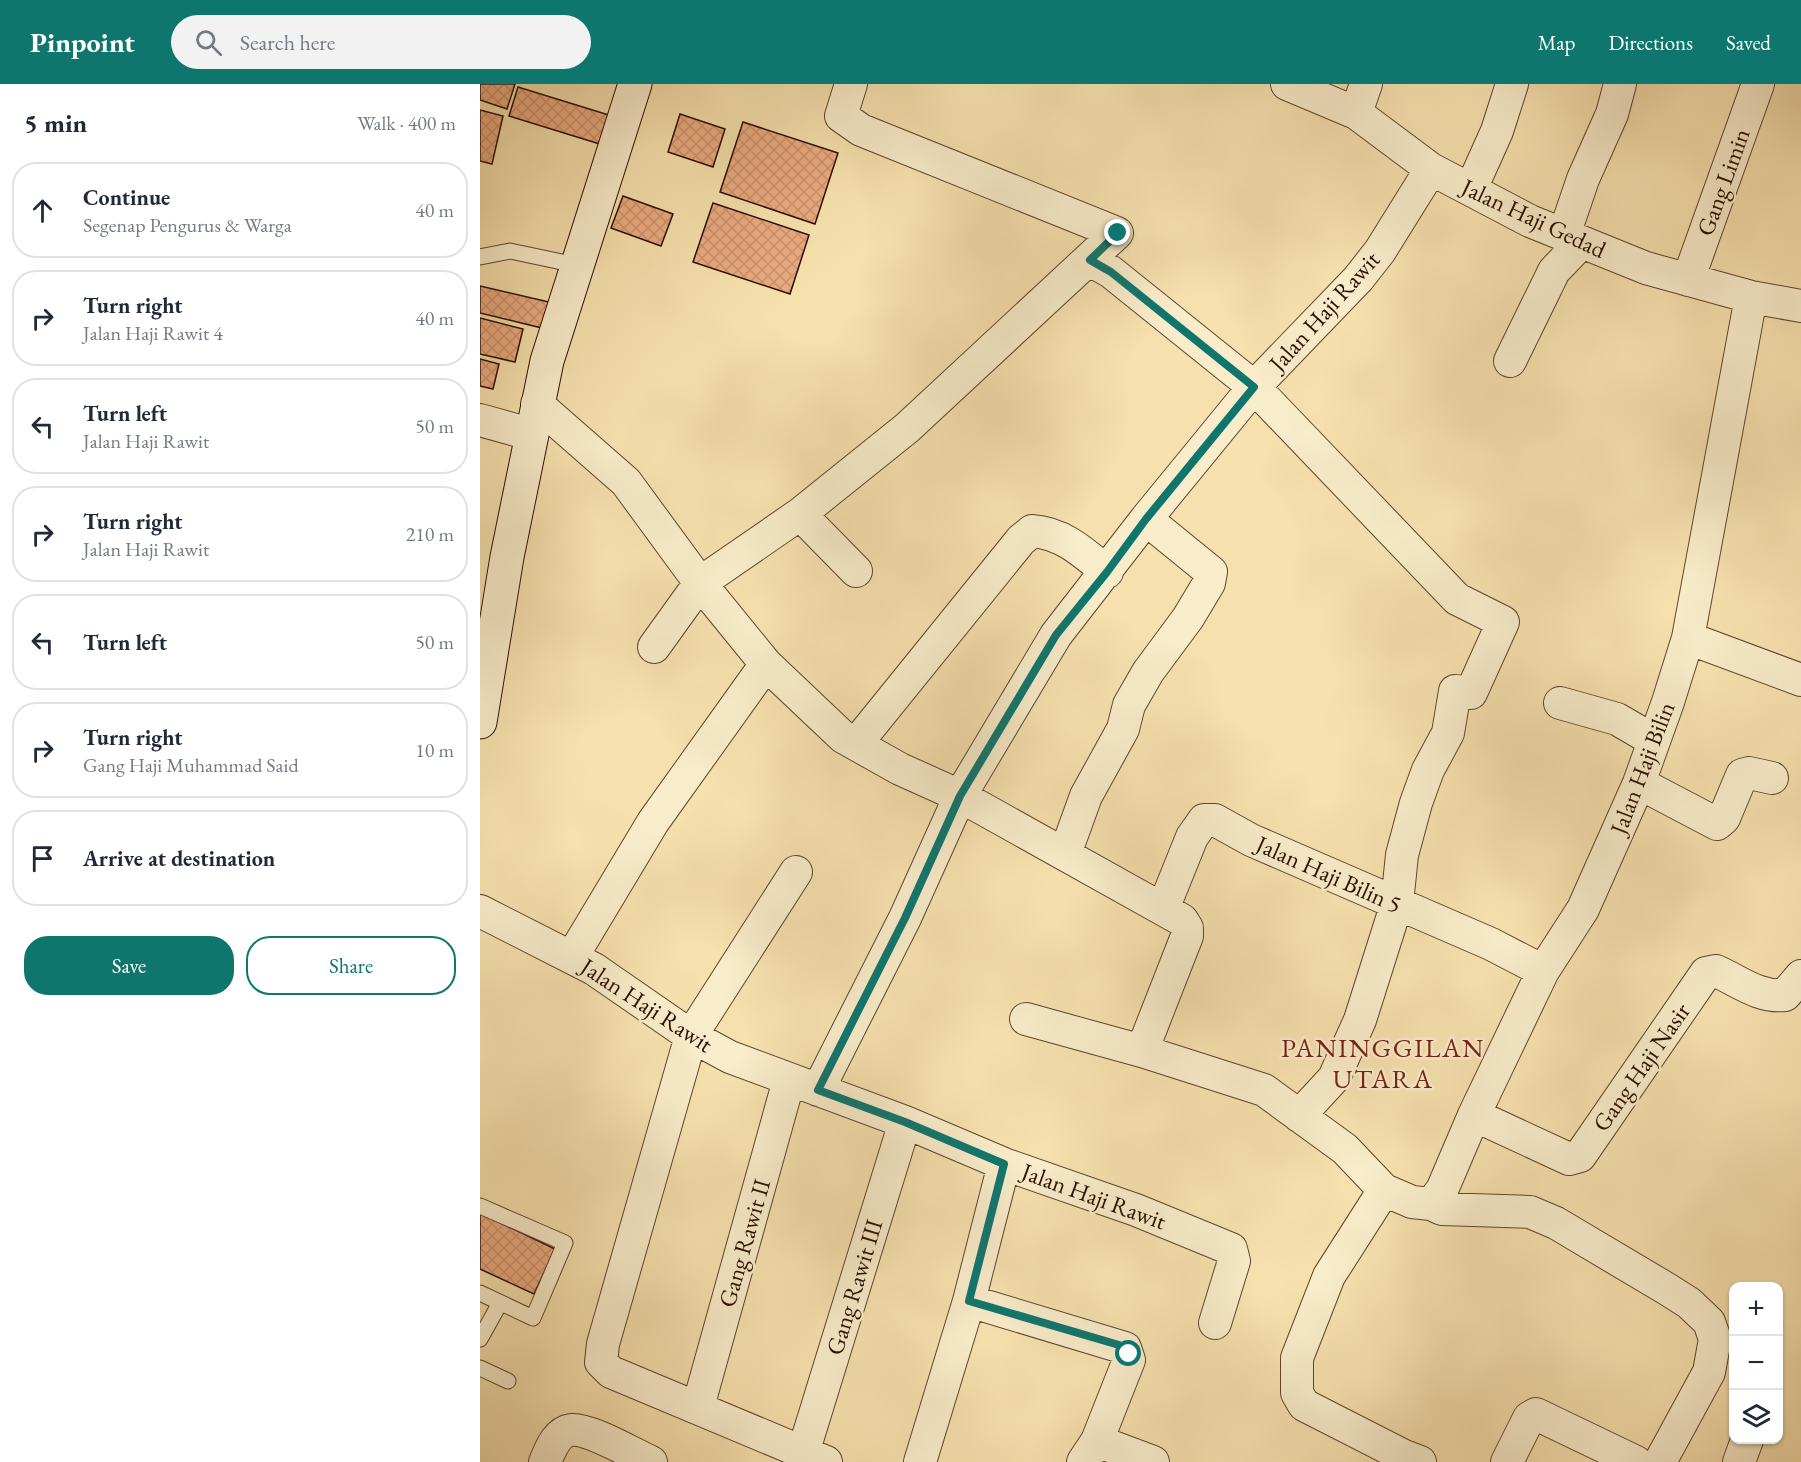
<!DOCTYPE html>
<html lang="en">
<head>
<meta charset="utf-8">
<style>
  :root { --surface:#fff; --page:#f2f2f3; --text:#1f2937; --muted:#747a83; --line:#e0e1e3; --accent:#0f766e }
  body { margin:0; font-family:"EB Garamond",serif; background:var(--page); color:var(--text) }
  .controls { position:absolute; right:18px; bottom:18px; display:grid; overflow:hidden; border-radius:12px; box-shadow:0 2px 4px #0004 }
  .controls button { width:54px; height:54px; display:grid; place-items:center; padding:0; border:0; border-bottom:2px solid var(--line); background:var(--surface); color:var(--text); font:30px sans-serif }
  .stop { position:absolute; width:18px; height:18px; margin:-14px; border:4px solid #0f766e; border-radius:50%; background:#fff }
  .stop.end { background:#0f766e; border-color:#fff; box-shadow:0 2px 6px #0008 }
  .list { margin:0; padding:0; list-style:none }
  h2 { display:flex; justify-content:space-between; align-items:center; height:78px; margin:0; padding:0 24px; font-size:26px }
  h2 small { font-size:20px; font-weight:400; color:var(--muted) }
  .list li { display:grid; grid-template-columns:39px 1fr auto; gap:18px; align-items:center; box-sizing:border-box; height:96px; margin:0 12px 12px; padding:0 12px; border:2px solid var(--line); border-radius:24px }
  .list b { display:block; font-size:22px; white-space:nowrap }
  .list p { margin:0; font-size:20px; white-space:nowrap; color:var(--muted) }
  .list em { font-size:20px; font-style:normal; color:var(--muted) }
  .actions { display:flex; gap:12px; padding:18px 24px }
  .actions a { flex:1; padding:14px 0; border:2px solid var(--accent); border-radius:24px; text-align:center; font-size:21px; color:var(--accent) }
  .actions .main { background:var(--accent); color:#fff }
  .icon { flex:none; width:33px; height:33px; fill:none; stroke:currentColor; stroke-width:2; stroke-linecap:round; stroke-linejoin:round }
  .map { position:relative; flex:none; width:1321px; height:1378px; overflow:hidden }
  header { display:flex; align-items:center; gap:36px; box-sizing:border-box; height:84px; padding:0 30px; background:var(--accent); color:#fff }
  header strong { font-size:28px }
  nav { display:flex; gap:33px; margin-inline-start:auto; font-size:21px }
  .search { width:420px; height:54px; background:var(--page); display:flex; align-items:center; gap:15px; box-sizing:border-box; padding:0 21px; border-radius:33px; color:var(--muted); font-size:22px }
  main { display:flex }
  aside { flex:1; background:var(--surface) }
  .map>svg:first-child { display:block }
</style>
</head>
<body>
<header>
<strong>Pinpoint</strong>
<div class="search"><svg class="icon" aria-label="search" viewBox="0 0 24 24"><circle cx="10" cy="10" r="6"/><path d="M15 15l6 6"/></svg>Search here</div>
<nav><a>Map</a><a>Directions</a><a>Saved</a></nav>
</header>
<main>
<aside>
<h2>5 min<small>Walk · 400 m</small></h2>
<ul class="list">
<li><svg class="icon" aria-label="ahead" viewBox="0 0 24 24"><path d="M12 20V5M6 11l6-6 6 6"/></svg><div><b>Continue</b><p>Segenap Pengurus &amp; Warga</p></div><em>40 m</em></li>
<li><svg class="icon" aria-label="right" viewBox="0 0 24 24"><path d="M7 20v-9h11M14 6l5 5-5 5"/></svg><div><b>Turn right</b><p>Jalan Haji Rawit 4</p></div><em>40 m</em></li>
<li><svg class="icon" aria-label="left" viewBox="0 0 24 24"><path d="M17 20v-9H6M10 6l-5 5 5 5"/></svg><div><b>Turn left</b><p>Jalan Haji Rawit</p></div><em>50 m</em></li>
<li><svg class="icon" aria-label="right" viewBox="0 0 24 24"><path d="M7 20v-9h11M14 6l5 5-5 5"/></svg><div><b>Turn right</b><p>Jalan Haji Rawit</p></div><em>210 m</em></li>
<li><svg class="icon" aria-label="left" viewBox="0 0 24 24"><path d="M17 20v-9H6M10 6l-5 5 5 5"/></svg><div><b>Turn left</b></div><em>50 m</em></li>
<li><svg class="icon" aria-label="right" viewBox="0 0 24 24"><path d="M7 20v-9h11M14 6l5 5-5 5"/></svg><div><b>Turn right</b><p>Gang Haji Muhammad Said</p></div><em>10 m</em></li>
<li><svg class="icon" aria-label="arrive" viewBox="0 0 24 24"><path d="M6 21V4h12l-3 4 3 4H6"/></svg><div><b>Arrive at destination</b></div></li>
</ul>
<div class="actions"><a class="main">Save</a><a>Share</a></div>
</aside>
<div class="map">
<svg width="1321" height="1378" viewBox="0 0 1321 1378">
  <defs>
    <pattern id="building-cross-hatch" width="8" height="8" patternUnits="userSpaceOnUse" patternTransform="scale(1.5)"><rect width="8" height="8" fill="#eaab81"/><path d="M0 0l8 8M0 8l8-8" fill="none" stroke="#c9926e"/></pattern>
  </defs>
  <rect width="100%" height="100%" fill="#f6e1ae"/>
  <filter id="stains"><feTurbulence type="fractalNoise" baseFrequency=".00333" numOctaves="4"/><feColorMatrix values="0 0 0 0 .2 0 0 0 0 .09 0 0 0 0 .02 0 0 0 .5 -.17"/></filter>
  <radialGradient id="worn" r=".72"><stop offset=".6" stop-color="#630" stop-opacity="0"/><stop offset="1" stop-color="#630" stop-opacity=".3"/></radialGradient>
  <path fill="url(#building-cross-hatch)" stroke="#2c0f02" stroke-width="1.5" d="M 0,0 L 35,0 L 27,25 L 0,16 Z
    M 38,3 L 132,32 L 123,61 L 29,32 Z
    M 0,26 L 23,32 L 12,80 L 0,77 Z
    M 200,30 L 245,45 L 233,83 L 188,68 Z
    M 263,38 L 358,69 L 335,140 L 240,108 Z
    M 143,112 L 193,130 L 181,162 L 131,144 Z
    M 233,119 L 329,151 L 310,210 L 213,178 Z
    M 0,202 L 69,218 L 62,244 L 0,229 Z
    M 0,234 L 43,245 L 35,278 L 0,270 Z
    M 0,275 L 19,280 L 13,305 L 0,302 Z
    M 0,1129 L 75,1165 L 54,1210 L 0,1185 Z"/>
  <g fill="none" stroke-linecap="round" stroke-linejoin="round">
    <g stroke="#5e442d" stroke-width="17">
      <path id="lane" d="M 0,173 L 30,167 L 96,181
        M 0,1122 L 85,1159 L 53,1234 L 0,1209
        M 0,1255 L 20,1219
        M 0,1284 L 28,1297"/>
    </g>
    <g stroke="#5e442d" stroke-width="34">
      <path id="street" d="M 807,0 L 876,29 L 951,85 L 1050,137 L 1166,184 L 1271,213 L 1321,222
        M 876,29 L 886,0
        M 991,105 L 1017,47 L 1032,0
        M 1084,151 L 1103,95 L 1132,30 L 1140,0
        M 610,176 L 631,188 L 774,303 L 977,515 L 1023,538 L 991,609 L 975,607 L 968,649 L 948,686 L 936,719 L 922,771 L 917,819 L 880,936 L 854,994 L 819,1032
        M 1208,196 L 1278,0
        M 1030,277 L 1074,187 L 1101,159
        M 57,320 L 146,398 L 220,499 L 286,580 L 363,653 L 420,685 L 480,712 L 702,836 L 707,844 L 707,852 L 662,967
        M 0,336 L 50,350
        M 320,430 L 376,487
        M 1208,554 L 1321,596
        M 174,563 L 220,499 L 320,430 L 427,344 L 637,149 L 381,46 L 361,32 L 371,0
        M 1080,619 L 1137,635 L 1173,656
        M 376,660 L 541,456 L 552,447 C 583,449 604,469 627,488
        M 1159,699 L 1237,740 L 1244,734 L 1262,691 L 1269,689 L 1292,694
        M 585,770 L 606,712 L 643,645 L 649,621 L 668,588 L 708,534 L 729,499 L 731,488 L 666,435
        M 316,788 L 211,952 L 123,1260 L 121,1278 L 131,1288 L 346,1378
        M 683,825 L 712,753 L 724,736 L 735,736 L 771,756 L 1011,860 L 1063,887
        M 0,827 L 114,885 L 211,952 L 250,973 L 425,1038 L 524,1080 L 656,1126 L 751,1165 L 754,1177 L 735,1239
        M 92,873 L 173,738 L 286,580
        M 546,935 L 662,967 L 784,1006 L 865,1065 L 904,1106 L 932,1118 L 951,1120 L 962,1125 L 1050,1128 L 1076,1139 L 1187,1205 L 1209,1219 L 1229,1238 L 1235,1255 L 1229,1288 L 1180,1378
        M 338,1006 L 425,834 L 480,712 L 576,551 L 666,435 L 774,303 L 878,195 L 900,167 L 951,85
        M 994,1031 L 1089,1075 L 1100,1072 L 1226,889 L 1236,887 C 1259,897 1279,914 1305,911 L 1321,892
        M 904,1106 L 849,1192 L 817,1274 L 817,1309 L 824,1321 L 924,1372 L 940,1378
        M 951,1120 L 962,1106 L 994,1031 L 1063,887 L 1103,825 L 1159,699 L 1188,618 L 1208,554 L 1271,213
        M 489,1217 L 645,1264 L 649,1276 L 617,1357 L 603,1378
        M 218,1323 L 309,996
        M 617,1357 L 673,1378
        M 323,1369 L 425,1038
        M 65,1378 C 70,1367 76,1348 91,1346 C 109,1344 153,1370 171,1378
        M 440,1378 L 489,1217 L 524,1080
        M 1027,1378 L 1049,1334 L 1056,1330 L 1156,1378
        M 1259,1378 L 1267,1356"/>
    </g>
    <g stroke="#2c0f02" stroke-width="35">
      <path id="secondary" d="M 0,638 L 27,473 L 67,277 L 155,0"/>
    </g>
    <use href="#lane" stroke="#f9ecca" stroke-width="15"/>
    <use href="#street" stroke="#f9ecca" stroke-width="32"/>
    <use href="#secondary" stroke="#f9ecca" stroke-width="33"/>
  </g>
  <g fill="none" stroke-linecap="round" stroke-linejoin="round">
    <path stroke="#0f766e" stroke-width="8" d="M 638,149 L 610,176 L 631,188 L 774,303 L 666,435 L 627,488 L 576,551 L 480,712 L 425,834 L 338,1006 L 425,1038 L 524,1080 L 489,1217 L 639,1261 L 645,1264 L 649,1270"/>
  </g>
  <g text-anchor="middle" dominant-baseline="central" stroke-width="5" stroke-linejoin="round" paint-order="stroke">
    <g font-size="24" fill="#2c0f02" stroke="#f9ecca">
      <text transform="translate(1243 98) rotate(-70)">Gang Limin</text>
      <text transform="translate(1054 134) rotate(25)">Jalan Haji Gedad</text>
      <text transform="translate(844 227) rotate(-48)">Jalan Haji Rawit</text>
      <text transform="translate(1162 684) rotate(-69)">Jalan Haji Bilin</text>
      <text transform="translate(849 790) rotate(24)">Jalan Haji Bilin 5</text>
      <text transform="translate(167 921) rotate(33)">Jalan Haji Rawit</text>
      <text transform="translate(1161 983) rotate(-55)">Gang Haji Nasir</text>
      <text transform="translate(614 1112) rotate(20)">Jalan Haji Rawit</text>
      <text transform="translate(264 1159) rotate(-74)">Gang Rawit II</text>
      <text transform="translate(374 1203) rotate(-73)">Gang Rawit III</text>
    </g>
    <g font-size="27" letter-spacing="1.5" fill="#7a1f14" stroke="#f9ecca">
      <text x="903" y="963">PANINGGILAN<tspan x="903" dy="31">UTARA</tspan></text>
    </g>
  </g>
  <rect width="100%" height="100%" filter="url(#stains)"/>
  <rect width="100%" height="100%" fill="url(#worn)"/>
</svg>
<div class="controls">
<button>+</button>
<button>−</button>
<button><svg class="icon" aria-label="layers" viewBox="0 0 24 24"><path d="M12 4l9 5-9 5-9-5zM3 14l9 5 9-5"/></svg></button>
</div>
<div class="stop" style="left:649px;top:1270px"></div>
<div class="stop end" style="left:638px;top:149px"></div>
</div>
</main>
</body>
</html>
